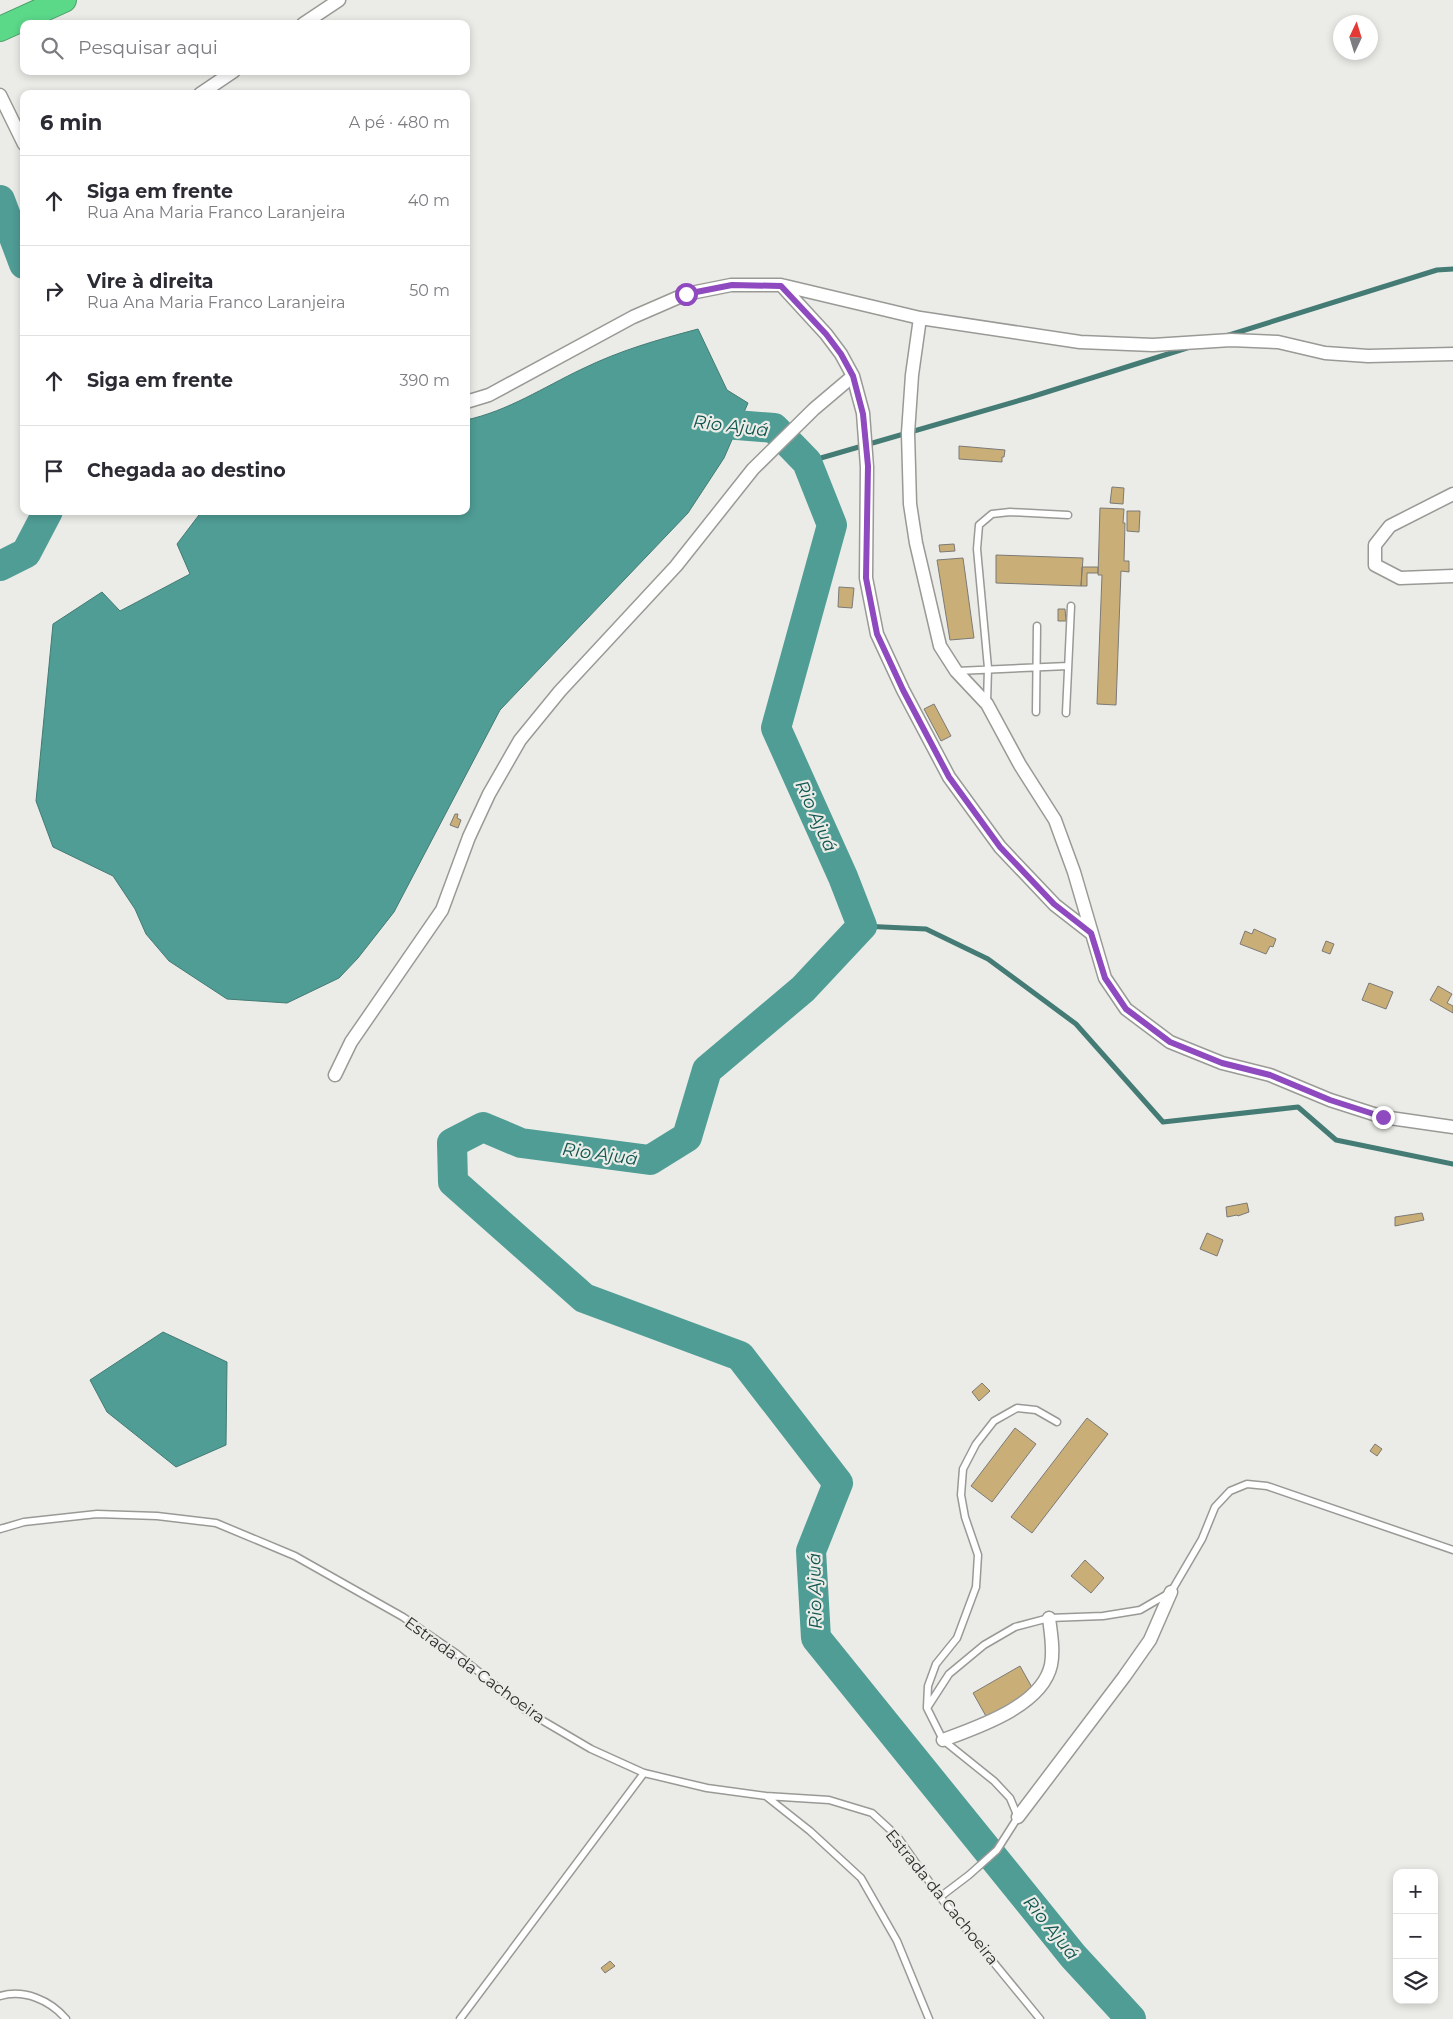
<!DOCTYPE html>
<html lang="pt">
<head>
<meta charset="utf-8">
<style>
  :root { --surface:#fff; --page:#f7f7f7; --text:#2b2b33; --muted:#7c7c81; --line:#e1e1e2 }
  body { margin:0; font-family:Montserrat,sans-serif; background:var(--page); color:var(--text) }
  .controls { position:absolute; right:15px; bottom:15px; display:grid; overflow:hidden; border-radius:10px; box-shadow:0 2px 8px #0003 }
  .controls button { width:45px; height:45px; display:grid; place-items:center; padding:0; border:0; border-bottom:1px solid var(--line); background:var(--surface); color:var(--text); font:25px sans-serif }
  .compass { position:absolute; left:1333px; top:15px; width:45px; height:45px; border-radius:50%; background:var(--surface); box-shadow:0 2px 8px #0003; rotate:4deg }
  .stop { position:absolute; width:15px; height:15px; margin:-11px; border:4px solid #8e4abe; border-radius:50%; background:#fff }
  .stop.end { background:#8e4abe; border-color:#fff; box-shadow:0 1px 5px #0008 }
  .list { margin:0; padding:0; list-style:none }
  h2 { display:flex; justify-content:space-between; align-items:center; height:65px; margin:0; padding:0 20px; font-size:21px }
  h2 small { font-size:16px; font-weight:400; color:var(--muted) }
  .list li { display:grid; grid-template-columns:32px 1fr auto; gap:15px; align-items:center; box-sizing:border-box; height:90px; padding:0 20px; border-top:1px solid var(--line) }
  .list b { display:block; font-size:19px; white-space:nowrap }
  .list p { margin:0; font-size:16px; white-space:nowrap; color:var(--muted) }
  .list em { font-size:16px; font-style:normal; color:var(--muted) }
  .icon { flex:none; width:28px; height:28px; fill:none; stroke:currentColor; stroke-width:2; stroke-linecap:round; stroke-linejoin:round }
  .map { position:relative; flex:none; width:1453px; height:2019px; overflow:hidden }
  .search { position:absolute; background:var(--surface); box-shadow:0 2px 8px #0003; left:20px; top:20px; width:450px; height:55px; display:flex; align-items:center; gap:12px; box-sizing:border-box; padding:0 18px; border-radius:10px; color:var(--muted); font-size:19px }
  .panel { position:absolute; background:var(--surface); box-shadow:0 2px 8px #0003; left:20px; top:90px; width:450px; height:425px; border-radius:10px }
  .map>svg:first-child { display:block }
</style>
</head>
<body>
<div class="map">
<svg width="1453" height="2019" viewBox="0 0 1453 2019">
  <rect width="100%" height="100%" fill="#ebece7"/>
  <path fill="#4f9d95" stroke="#447b75" d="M 698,329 L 727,390 L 748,403 L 724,458 L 688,513 L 500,710 L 394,912 L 358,958 L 339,978 L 287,1003 L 227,999 L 169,961 L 146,934 L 135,909 L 113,876 L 53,847 L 36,801 L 53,624 L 102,592 L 120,611 L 190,574 L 177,544 L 202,511 L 466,511 L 466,420 C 508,411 544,387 582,369 C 621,350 657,340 698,329 Z
    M 163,1332 L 227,1362 L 226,1445 L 176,1467 L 107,1412 L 90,1380 Z"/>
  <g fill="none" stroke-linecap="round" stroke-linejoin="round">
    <path stroke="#447b75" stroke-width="5" d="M 1226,336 L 1437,270 L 1453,269
      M 807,462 L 1031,397 L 1187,348
      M 862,926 L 926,929 L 988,959 L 1076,1024 L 1163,1122 L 1298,1107 L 1336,1140 L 1453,1164"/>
    <path stroke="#4f9d95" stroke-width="30" d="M 0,200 L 24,264
      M 699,422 L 774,428 L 807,462 L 832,525 L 776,728 L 843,877 L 862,926 L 803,989 L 707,1070 L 687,1137 L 650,1160 L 521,1143 L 483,1127 L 452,1143 L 453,1182 L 584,1298 L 740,1356 L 838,1483 L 811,1551 L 816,1638 L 1073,1956 L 1131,2019
      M 0,566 L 26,553 L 48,511"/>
  </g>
  <path fill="#c9ae77" stroke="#7c7a76" d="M 959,446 L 1005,450 L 1004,457 L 1002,457 L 1002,462 L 959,459 Z
    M 1112,487 L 1124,488 L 1123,504 L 1110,503 Z
    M 1100,508 L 1124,509 L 1123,523 L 1125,523 L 1124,561 L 1129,561 L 1129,572 L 1121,571 L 1116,705 L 1097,704 L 1102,575 L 1098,575 Z
    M 1127,511 L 1140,511 L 1139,532 L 1127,531 Z
    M 954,544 L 955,551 L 940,552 L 939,545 Z
    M 996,555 L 1083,558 L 1081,586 L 996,583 Z
    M 963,558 L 974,638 L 950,640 L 937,560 Z
    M 1082,567 L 1098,567 L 1098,573 L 1087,573 L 1087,586 L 1081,586 Z
    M 839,587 L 854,588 L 852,608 L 838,607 Z
    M 1058,609 L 1065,609 L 1066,621 L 1058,621 Z
    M 934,704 L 951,736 L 941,741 L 924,709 Z
    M 455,814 L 458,814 L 457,818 L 461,820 L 458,828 L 450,825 Z
    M 1254,929 L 1276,939 L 1273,947 L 1270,946 L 1266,954 L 1240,944 L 1245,931 L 1252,934 Z
    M 1326,941 L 1334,944 L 1330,954 L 1322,951 Z
    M 1369,983 L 1393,992 L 1386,1009 L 1362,1000 Z
    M 1438,986 L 1452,994 L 1447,1003 L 1453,1006 L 1453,1013 L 1430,1000 Z
    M 1247,1203 L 1249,1212 L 1238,1216 L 1237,1215 L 1227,1217 L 1226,1207 Z
    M 1422,1213 L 1424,1220 L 1395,1226 L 1395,1217 Z
    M 1207,1233 L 1223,1240 L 1217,1256 L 1200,1249 Z
    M 982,1383 L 990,1391 L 979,1401 L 972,1392 Z
    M 1087,1418 L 1108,1434 L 1032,1533 L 1011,1517 Z
    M 1015,1428 L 1036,1444 L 992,1502 L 971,1486 Z
    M 1375,1444 L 1382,1449 L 1377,1456 L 1370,1451 Z
    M 1085,1560 L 1104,1578 L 1091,1593 L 1071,1576 Z
    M 1020,1666 L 1034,1691 L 987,1718 L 973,1693 Z
    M 610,1961 L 615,1966 L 605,1973 L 601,1968 Z"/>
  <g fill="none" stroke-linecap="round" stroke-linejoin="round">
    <g stroke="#999a96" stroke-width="9">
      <path id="lane" d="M 957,671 L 1068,666
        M 987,703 L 988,668 L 977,549 L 979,525 L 992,514 L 1010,512 L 1068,515
        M 1036,712 L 1037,626
        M 1066,713 L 1071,606
        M 0,1529 L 24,1522 L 97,1514 L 157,1516 L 216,1523 L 295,1556 L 403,1617 L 457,1654 L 528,1712 L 591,1749 L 644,1773 L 707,1788 L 766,1796 L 829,1800 L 872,1813 L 897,1836 L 940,1897 L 1040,2019
        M 927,1707 L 928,1686 L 936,1664 L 957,1638 L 976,1587 L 978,1555 L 965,1517 L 961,1495 L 963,1469 L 976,1444 L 994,1421 L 1017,1408 L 1036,1410 L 1057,1422
        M 767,1797 L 810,1831 L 861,1878 L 897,1941 L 929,2019
        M 940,1897 L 969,1875 L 997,1850 L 1018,1817 L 1010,1798 L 994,1781 L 943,1740 L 927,1708 L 949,1674 L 984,1645 L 1015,1627 L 1049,1618 L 1103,1616 L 1140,1610 L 1171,1592 L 1202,1539 L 1215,1507 L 1230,1491 L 1247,1484 L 1267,1486 L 1453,1550
        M 0,1996 C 24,1989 50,2000 66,2019
        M 460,2019 L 644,1773"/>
    </g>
    <g stroke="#999a96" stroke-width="15">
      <path id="street" d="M 303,24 L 339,0
        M 200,94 L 234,71
        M 0,95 L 24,144
        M 781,285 L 920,318 L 1080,342 L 1153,345 L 1231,340 L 1278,342 L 1325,353 L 1368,356 L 1453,354
        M 920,318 L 912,375 L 908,433 L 910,504 L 916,543 L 940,646 L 956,671 L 987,704 L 1020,765 L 1055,820 L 1074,872 L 1105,978 L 1126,1009 L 1170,1042 L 1222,1063 L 1270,1075 L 1330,1100 L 1383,1117 L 1453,1127
        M 466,402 L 489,395 L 633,317 L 686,294 L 731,285 L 781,285 L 826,334 L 841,354 L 853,376 L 863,413 L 867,467 L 866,578 L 877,634 L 903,690 L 949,777 L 1000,847 L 1055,905 L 1091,933
        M 1453,494 L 1390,526 L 1375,545 L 1375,565 L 1400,578 L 1453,576
        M 335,1075 L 351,1042 L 442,910 L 469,837 L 489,794 L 520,740 L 560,691 L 676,566 L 753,469 L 814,409 L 853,376
        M 943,1740 C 978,1727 1042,1706 1051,1665 C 1054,1650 1051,1634 1049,1618
        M 1018,1817 L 1124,1677 L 1150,1640 L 1171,1592"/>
    </g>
    <g stroke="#4b9d68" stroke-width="26">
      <path id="highway" d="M 0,29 L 64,0"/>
    </g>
    <use href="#lane" stroke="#fff" stroke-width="6"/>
    <use href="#street" stroke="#fff" stroke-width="12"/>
    <use href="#highway" stroke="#5bd989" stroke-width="24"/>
  </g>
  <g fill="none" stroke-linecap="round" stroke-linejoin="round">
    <path stroke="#8e4abe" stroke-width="6" d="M 686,294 L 732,285 L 781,286 L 826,334 L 841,354 L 853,376 L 863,414 L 868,466 L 866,578 L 877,634 L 903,690 L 949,777 L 1000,847 L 1054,904 L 1091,933 L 1105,978 L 1126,1009 L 1170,1042 L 1222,1063 L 1270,1075 L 1330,1100 L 1383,1117"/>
  </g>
  <g text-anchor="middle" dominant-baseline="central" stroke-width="4.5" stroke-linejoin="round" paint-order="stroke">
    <g font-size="16" fill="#2c2d2b" stroke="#ebece7">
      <text transform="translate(475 1670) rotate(36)">Estrada da Cachoeira</text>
      <text transform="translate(942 1897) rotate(51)">Estrada da Cachoeira</text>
    </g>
    <g font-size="18" font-style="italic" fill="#0f544e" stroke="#ebece7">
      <text transform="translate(731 426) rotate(7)">Rio Ajuá</text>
      <text transform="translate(816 816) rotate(66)">Rio Ajuá</text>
      <text transform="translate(600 1154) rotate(8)">Rio Ajuá</text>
      <text transform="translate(815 1591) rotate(-91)">Rio Ajuá</text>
      <text transform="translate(1051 1928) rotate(51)">Rio Ajuá</text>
    </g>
  </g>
</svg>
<div class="controls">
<button>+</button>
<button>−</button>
<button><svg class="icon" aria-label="layers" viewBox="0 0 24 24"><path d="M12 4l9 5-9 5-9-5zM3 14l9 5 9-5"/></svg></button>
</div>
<svg class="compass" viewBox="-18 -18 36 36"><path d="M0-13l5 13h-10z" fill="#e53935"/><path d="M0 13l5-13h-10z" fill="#7c7c81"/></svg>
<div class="stop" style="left:686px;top:294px"></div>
<div class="stop end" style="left:1383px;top:1117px"></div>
<div class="search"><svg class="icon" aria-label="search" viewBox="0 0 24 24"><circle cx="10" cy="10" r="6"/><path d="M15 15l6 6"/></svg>Pesquisar aqui</div>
<section class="panel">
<h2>6 min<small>A pé · 480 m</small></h2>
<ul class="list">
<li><svg class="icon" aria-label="ahead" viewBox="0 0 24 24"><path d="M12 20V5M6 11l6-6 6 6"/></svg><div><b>Siga em frente</b><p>Rua Ana Maria Franco Laranjeira</p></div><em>40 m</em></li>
<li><svg class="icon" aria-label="right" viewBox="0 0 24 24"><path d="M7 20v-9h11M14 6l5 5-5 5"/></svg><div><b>Vire à direita</b><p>Rua Ana Maria Franco Laranjeira</p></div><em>50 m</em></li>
<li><svg class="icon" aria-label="ahead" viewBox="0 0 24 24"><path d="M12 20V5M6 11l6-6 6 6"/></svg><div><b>Siga em frente</b></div><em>390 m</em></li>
<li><svg class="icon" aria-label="arrive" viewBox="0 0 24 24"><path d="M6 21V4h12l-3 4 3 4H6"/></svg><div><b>Chegada ao destino</b></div></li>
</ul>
</section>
</div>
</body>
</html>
